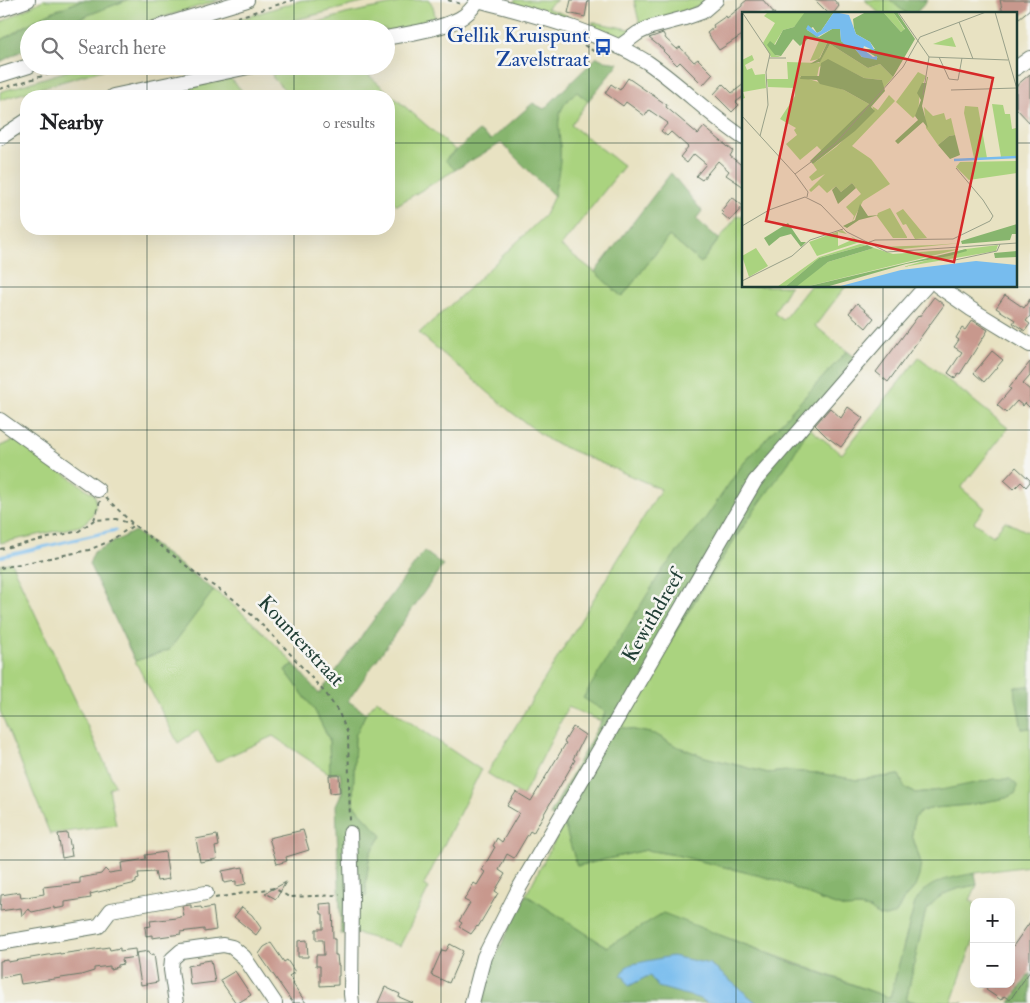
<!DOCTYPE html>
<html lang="en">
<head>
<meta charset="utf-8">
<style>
  :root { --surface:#fff; --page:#f6f6f6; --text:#202124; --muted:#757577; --line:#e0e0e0 }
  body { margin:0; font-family:"IM FELL Double Pica",serif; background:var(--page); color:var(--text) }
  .controls { position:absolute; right:15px; bottom:15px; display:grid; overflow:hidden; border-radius:10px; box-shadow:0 5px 20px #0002 }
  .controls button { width:45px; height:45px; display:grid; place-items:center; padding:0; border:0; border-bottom:1px solid var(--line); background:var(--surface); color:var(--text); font:25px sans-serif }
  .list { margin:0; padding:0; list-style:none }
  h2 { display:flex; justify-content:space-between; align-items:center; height:65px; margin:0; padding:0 20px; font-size:21px }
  h2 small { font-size:16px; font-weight:400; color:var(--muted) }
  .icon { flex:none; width:28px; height:28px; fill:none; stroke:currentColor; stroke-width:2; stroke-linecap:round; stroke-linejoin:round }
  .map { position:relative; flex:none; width:1030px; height:1003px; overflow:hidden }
  .search { position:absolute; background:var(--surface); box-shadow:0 5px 20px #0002; left:20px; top:20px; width:375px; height:55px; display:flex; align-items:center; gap:12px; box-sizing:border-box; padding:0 18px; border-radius:28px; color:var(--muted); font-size:19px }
  .panel { position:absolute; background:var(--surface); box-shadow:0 5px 20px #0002; left:20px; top:90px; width:375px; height:145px; border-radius:20px }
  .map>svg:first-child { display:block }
</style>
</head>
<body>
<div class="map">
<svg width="1030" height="1003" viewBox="0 0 1030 1003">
  <rect width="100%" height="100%" fill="#f6f6f2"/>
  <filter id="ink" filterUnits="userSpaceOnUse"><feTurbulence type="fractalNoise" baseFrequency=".02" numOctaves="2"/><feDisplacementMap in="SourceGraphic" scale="10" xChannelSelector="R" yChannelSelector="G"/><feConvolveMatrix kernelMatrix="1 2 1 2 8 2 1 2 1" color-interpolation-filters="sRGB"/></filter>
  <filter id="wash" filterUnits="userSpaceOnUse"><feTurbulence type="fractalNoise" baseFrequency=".0096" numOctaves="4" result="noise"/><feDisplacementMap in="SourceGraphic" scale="20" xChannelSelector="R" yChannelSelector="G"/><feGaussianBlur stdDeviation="1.12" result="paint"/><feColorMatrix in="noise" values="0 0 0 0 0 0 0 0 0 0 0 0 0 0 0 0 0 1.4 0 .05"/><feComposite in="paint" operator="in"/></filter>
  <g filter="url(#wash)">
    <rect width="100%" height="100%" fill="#e8e2c2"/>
    <path fill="#aad37f" stroke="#64885a" d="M 43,0 L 83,0 L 54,11 L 34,21 L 0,41 L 0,23 Z
      M 127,0 L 220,0 L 124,29 L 59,29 L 70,22 Z
      M 302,0 L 374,0 L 259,29 L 207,29 Z
      M 412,0 L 429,0 C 435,7 436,18 434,26 L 386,36 L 386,29 L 299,29 L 299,28 L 346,14 Z
      M 515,0 L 557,0 L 546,8 L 566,15 L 566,20 L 514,4 Z
      M 634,0 L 710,0 L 706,3 L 620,39 L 604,35 L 595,27 L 592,22 L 629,29 L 640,26 Z
      M 865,0 L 890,0 L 907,14 L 880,14 Z
      M 83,66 L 115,66 L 0,100 L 0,92 Z
      M 288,66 L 358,66 L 455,150 L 445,160 L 455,170 L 397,205 L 389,197 L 389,96 L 291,96 L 273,78 L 272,73 L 274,70 Z
      M 229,77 L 247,96 L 172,96 L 167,92 Z
      M 577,92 L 588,101 L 571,125 L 624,166 L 561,246 L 595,272 L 622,297 L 669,236 L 701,263 L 738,215 L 744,218 L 744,286 L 790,286 L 774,313 L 783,320 L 810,286 L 846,286 L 815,326 L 847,351 L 742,465 L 584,698 L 606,711 L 601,721 L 568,707 L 523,796 L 487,773 L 661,489 L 550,441 L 511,412 L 419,333 L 465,292 L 545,215 L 554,196 L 560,159 L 560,144 L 558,125 L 560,113 L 564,104 Z
      M 919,357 L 1008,428 L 961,488 L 985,508 L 974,522 L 993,536 L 1005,521 L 1030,533 L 1030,680 L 1029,686 L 1015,687 L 1022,729 L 1030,728 L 1030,866 L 975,873 L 915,903 L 890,998 L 663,914 L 607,947 L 526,895 L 564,823 L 577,866 L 646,850 L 676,855 L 777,880 L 821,900 L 844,908 L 859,907 L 870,909 L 879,916 L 885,917 L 896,914 L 903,900 L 915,887 L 921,863 L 912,835 L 914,818 L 922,811 L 934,808 L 968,805 L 1006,798 L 941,790 L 915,793 L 905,788 L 899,775 L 857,780 L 818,773 L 787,771 L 768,773 L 705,757 L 676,746 L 655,734 L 619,727 C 657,663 695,598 737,536 C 761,500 787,465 809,428 L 842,454 Z
      M 16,440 L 95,495 C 97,512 93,517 80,526 L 0,543 L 0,446 Z
      M 11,562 L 115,785 L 109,789 L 116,825 L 50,834 L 0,711 L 0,565 Z
      M 214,590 C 243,612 269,637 294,664 L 285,670 L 315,711 L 329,739 L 330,774 L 273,736 L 216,762 L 198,730 L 178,743 L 135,661 L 169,650 Z
      M 377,700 L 481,770 L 424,885 L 429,888 L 400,946 L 359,934 L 355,934 L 354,897 L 366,896 L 366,883 L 370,853 L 382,836 L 353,804 L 355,736 L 366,713 Z
      M 977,885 L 970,900 L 975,902 L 974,902 L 974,939 L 951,1003 L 906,1001 L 925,914 C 937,892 954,889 977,885 Z"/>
    <path fill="#87b56e" stroke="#537951" d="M 83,0 L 127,0 L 70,22 L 59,29 L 29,29 L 29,47 L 0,62 L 0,41 L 34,21 L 54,11 Z
      M 890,0 L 928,0 L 915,14 L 907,14 Z
      M 597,57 L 605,61 L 619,63 L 588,101 L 577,92 C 549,113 562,129 560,157 C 560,170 556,183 554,196 L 501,143 L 455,170 L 445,160 L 479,131 L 491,140 L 533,103 L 544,109 Z
      M 671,173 L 702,211 L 696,219 L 719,239 L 701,263 L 669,236 L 622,297 L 595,272 Z
      M 847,351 L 864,364 L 809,428 L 789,462 L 737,535 L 685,616 L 619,727 L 655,734 L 676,746 L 705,757 L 768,773 L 787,771 L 818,773 L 857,780 L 899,775 L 905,788 L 915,793 L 941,790 L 995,779 L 1010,779 L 1017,785 L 1016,793 L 1006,798 L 968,805 L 934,808 L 922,811 L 914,818 L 912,835 L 921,863 L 919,876 L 915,887 L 903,900 L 896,914 L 885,917 L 879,916 L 870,909 L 859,907 L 845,908 L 821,900 L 777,880 L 676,855 L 646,850 L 577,866 L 564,823 L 550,815 L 606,712 L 583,698 L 663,569 L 705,519 L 742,465 Z
      M 135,531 L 214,590 L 169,650 L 135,661 L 89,564 L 94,552 Z
      M 424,551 L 443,565 L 348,701 L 366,713 L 355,736 L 353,804 L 382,836 L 370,853 L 366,883 L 366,896 L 345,898 L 348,934 L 341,934 L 336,805 L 342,792 L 340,773 L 330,774 L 329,739 L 315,711 L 285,670 L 294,664 L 319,694 Z
      M 1030,686 L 1030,728 L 1022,729 L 1016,698 L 1015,687 Z
      M 975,873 L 977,885 C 954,889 937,892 925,914 L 906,1001 L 963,1003 L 757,1003 L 710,964 L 624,977 L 629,986 L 646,977 L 650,976 L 701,999 L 707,1003 L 481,1003 L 490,967 L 526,895 L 607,947 L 663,913 L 795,964 L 890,998 L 915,903 C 917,900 919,896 922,893 C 934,879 958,877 975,873 Z
      M 1030,973 L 1030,1003 L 1010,1003 Z"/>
    <path fill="#77bcee" stroke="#4b7c91" d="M 672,956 L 710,964 L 757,1003 L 707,1003 L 701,999 L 658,987 L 650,976 L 646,977 L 629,986 L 624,977 L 621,976 L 626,967 L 632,964 Z"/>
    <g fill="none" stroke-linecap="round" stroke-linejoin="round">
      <path stroke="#77bcee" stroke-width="3" d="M 0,557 L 116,530"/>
    </g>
    <g id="blocks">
      <path fill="#c8988d" d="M 571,0 L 588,0 L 585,17 L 568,13 Z
        M 747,0 L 763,0 L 775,14 L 744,14 L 744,34 L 719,50 L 707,33 L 714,27 L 713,25 L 726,16 L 727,18 L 742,6 L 742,4 Z
        M 815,0 L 834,0 L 839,6 L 833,14 L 829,14 Z
        M 1000,0 L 1030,0 L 1030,9 L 1019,18 L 1016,14 L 1003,14 Z
        M 663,33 L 666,39 L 677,49 L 680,47 L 694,62 L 698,59 L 713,74 L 703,85 L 680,62 L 677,65 L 663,51 L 664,50 L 649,38 Z
        M 1030,74 L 1030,123 L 1016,108 L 1016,86 Z
        M 628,78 L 667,105 L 666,107 L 698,134 L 704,127 L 733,151 L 730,156 L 744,167 L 744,187 L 726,175 L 729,171 L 718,161 L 702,180 L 696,176 L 706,164 L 694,154 L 687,163 L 680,157 L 688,147 L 671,132 L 667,136 L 661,131 L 668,123 L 649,110 L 645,116 L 626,102 L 623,106 L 605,93 L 611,84 L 620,90 Z
        M 723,84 L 732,93 L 744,84 L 744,96 L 736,102 L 739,105 L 732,112 L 714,94 Z
        M 732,197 L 743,206 L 730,221 L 722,214 L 723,213 L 721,211 Z
        M 1005,295 L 1024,308 L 1030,299 L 1030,316 L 1026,321 L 1030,324 L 1025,331 L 1013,323 L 1015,320 L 996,308 Z
        M 934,297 L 944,305 L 888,382 L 876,372 L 918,316 L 919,317 Z
        M 857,303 L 874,318 L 866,328 L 849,313 Z
        M 972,320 L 988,330 L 960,374 L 958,373 L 955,378 L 948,373 L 962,352 L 954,347 L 959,340 L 956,338 L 962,328 L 965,330 Z
        M 992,351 L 1003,360 L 984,382 L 974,373 Z
        M 1030,362 L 1030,376 L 1023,384 L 1030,390 L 1030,408 L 1025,403 L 1023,406 L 1017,401 L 1006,413 L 997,405 L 1011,389 L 1009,388 Z
        M 848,407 L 863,418 L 841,447 L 827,437 L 815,425 L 830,408 L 841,418 Z
        M 1016,467 L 1030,480 L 1030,482 L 1026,487 L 1021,482 L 1014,489 L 1004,480 Z
        M 573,727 L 585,735 L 573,759 L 575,760 L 533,833 L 530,831 L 514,858 L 507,854 L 499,870 L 505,874 L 495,891 L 498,893 L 478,927 L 477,926 L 471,934 L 459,927 L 462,923 L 459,921 L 470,903 L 464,900 L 474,883 L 477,885 L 485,872 L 482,870 L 495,847 L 493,846 L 497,838 L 502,842 L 519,813 L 507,806 L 516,792 L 531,801 L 566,743 L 564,742 Z
        M 329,775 L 339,775 L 340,792 L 330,793 Z
        M 303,830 L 309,850 L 286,857 L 287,861 L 277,864 L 269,838 Z
        M 67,833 L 68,839 L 69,839 L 72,856 L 62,858 L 58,834 Z
        M 217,835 L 219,846 L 215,847 L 217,859 L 200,862 L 196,839 Z
        M 165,852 L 169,879 L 157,881 L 155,872 L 138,873 L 139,879 L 136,880 L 136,883 L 90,894 L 91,898 L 65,902 L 65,907 L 54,909 L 54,907 L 32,912 L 28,909 L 22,916 L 21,908 L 0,911 L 1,895 L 20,892 L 21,898 L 44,894 L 43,887 L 80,883 L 80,878 L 101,874 L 105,869 L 109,873 L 122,871 L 121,863 L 146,859 L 145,855 Z
        M 243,867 L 246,884 L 236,886 L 236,881 L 224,883 L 222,871 Z
        M 286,882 L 276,899 L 265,893 L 275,888 Z
        M 332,903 L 333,939 L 335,939 L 335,955 L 337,955 L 338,965 L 339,965 L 339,976 L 338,976 L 338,985 L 320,986 L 320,966 L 316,966 L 316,955 L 324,955 L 323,940 L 316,940 L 316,929 L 323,929 L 323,914 L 321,914 L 320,904 Z
        M 191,905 L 191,908 L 201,907 L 202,909 L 213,907 L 216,930 L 204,932 L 204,929 L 180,932 L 181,934 L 152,938 L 152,935 L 146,936 L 145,927 L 151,926 L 150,921 L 177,918 L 184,916 L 182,906 Z
        M 242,907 L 252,915 L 261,928 L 256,935 L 234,917 Z
        M 1030,922 L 1030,971 L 1010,1000 L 1004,996 L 1001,1000 L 986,990 L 990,984 L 1011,984 L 1011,949 Z
        M 307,940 L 308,957 L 298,957 L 298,941 Z
        M 271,943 L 284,962 L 287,960 L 295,972 L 289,976 L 294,983 L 293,984 L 306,1003 L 293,1003 L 259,954 L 264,947 Z
        M 450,944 L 463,951 L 449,983 L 431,975 L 442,950 L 446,951 Z
        M 109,947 L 110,950 L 120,948 L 120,951 L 135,949 L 136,957 L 122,959 L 123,964 L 118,965 L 118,967 L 110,969 L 110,966 L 94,968 L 94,971 L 81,975 L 21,984 L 19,974 L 0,978 L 0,961 L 8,960 L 8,962 L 60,953 L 60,954 Z
        M 149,951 L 150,955 L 154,954 L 158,982 L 141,985 L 136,953 Z
        M 211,960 L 215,982 L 190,985 L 188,966 L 198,964 L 198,962 Z
        M 235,971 L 251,995 L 238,1003 L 236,1003 L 220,980 Z
        M 385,987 L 400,994 L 399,997 L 413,1003 L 378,1003 Z"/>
    </g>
  </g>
  <g filter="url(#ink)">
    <use href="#blocks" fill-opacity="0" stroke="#657766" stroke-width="1"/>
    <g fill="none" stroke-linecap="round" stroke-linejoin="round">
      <g stroke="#657766" stroke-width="16">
        <path id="minor" d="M 478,0 C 536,16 596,30 647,62 C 681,85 710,116 744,138
          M 0,10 L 28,0
          M 152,29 L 247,0
          M 386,38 C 410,33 437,30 459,19 C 467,15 473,8 478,0
          M 619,47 L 638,33 L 651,27 L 685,18 L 702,12 L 716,0
          M 1016,68 L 1030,58
          M 0,75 L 29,66
          M 113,96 L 253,66
          M 0,138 L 26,121
          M 938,286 L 971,309 L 1030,345
          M 0,420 L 98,490
          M 350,833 L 352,895 L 351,994 L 352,1003
          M 0,943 L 99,926 L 111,910 L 206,893
          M 176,1003 L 171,970 L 172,959 L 181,951 L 223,945 L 232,947 L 244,957 L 275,1003
          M 472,1003 L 484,957 L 518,890 L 755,481 L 875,343 L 926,286"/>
      </g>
      <path stroke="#657766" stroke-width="2" stroke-dasharray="4 4" stroke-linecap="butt" d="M 448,0 L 461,4
        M 199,29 L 293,0
        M 584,45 C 591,50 598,54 607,54
        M 0,89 L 75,66
        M 106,498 L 134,525 L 206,581 L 232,598 L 254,617 L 284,647 L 327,695 L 339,713 L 348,734 L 350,823
        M 94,520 L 100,501
        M 0,549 L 79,531 L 94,520 L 116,519 L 132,524
        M 0,568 L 89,550 L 110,541 L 134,525
        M 215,898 L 274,888 L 289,897 L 340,895"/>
      <use href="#minor" stroke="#fff" stroke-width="14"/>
    </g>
  </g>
  <path fill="none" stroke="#1f3d34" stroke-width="1" stroke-opacity="0.55" d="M 147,0 L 147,29M 294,0 L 294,29M 441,0 L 441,1003M 589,0 L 589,1003M 736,0 L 736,1003M 883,0 L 883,14M 147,66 L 147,96M 294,66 L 294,96M 0,143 L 26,143M 389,143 L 744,143M 1016,143 L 1030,143M 147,229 L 147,1003M 294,229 L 294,1003M 883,286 L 883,1003M 0,287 L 1030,287M 0,430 L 1030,430M 0,573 L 1030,573M 0,716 L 1030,716M 0,860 L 1030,860"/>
  <defs>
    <g id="bus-bare" transform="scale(1.35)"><path d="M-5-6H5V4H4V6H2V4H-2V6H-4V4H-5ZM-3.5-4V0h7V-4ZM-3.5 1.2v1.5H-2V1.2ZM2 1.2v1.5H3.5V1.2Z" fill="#1a4fb4" stroke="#f6f6f2" stroke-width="2.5" paint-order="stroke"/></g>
  </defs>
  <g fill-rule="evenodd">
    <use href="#bus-bare" x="603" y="47"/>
  </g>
  <g text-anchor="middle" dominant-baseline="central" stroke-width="5" stroke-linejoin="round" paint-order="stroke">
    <g font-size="21" fill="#164399" stroke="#f6f6f2" text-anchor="end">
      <text x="589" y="35">Gellik Kruispunt<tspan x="589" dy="24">Zavelstraat</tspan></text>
    </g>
    <g font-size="21" fill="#1f3d34" stroke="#f6f6f2">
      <text transform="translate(653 616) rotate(-60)">Kewithdreef</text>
      <text transform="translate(301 641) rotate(47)">Kounterstraat</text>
    </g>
  </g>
  <g transform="translate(742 12)">
    <rect width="275" height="275" fill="#e8e2c2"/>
    <path d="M 26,0 L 64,1 L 52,15 L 41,18 L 32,33 L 33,43 L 39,45 L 29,45 L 21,31 L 33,11 L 22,4 ZM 141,0 L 151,0 L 163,18 L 159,20 ZM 210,25 L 214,35 L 191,32 ZM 77,29 L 85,31 L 77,47 L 68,49 ZM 88,32 L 126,56 L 138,52 L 151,65 L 141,77 L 140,68 L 122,66 L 88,49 L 77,55 L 75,65 L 57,64 L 102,78 L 127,92 L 81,140 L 75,134 L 58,148 L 44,132 L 55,123 L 52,118 L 54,116 L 38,107 L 53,84 L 53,76 L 26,75 L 25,67 L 46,67 L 45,50 L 77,51 ZM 10,43 L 12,48 L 3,53 L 5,58 L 10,56 L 13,63 L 23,62 L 24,76 L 1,80 L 3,86 L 0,87 L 0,48 ZM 176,60 L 184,64 L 178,79 L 176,101 L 171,106 L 154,90 ZM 147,83 L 153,89 L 110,134 L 129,147 L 148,172 L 121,189 L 110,210 L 112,204 L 104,195 L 119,182 L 110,171 L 99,180 L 94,174 L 85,181 L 77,173 L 69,180 L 67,178 L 83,162 L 70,169 L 67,165 L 75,158 L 71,152 L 94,135 L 132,99 L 130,94 L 136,98 ZM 250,92 L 261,93 L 263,102 L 268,102 L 270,117 L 274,116 L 275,144 L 259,145 ZM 223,94 L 236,95 L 245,146 L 232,146 L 222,101 ZM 182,95 L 191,104 L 202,101 L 204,108 L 209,106 L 213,123 L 207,124 L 196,133 L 184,116 ZM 275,149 L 275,161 L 227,168 L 214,155 L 218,150 ZM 148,196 L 165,225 L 165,226 L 151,226 L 135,204 L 136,201 ZM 161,197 L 185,226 L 173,227 L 164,212 L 161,213 L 154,201 ZM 100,218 L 105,222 L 96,220 L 96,234 L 112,227 L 109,224 L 118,230 L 75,244 L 67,230 ZM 219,231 L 150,238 L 137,235 L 191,233 ZM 118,232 L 125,233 L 77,246 L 43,275 L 35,275 L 77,245 ZM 256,233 L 254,239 L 161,255 L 224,237 ZM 14,236 L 26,254 L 7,265 L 0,244 ZM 132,236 L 151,242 L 218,237 L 63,275 L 53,274 L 86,250 Z" fill="#aad37f"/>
    <path d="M 63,0 L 92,0 L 79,19 L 75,21 L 71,15 L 65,18 L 77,25 L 90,17 L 98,17 L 99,29 L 112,36 L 120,45 L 136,46 L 121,37 L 133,37 L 128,30 L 114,22 L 112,16 L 111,7 L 124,0 L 141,0 L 159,20 L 163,17 L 151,0 L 155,0 L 173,27 L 151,65 L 138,52 L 126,56 L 88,32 L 78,50 L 68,52 L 78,46 L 85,31 L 68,25 L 58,34 L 51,27 L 39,44 L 33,43 L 25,33 L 28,29 L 33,33 L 41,18 L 52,15 ZM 86,47 L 122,66 L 140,68 L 143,79 L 129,95 L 133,99 L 113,119 L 71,152 L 68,149 L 127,92 L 102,78 L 78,72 L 75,68 L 58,67 L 59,64 L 77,64 L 79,51 ZM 185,65 L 186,65 L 180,94 L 186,116 L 181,110 L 156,132 L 153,129 L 176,108 L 173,104 L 179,88 L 175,81 L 180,71 L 184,71 ZM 213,123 L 218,143 L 208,147 L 196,133 L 207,124 ZM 110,171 L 114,176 L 96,192 L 90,178 L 94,174 L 99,180 ZM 118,192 L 126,204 L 137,203 L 117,208 L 105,216 L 101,214 L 113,208 ZM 46,211 L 59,230 L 64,230 L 59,235 L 49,222 L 38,225 L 27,234 L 22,226 ZM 275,212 L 275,222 L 270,222 L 268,228 L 220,232 L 219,229 ZM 125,233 L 132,236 L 86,250 L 54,275 L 43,275 L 77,246 ZM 224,237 L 225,239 L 207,244 L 164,252 L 84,275 L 63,275 ZM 275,239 L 275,245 L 253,246 L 252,241 Z" fill="#87b56e"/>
    <path d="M 92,0 L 107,3 L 114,22 L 128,30 L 133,39 L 122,34 L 121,37 L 131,45 L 135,44 L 135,48 L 120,45 L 112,36 L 103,33 L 99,29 L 98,17 L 90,17 L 75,25 L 64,17 L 66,13 L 75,21 L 79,19 ZM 234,249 L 275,253 L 275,275 L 95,275 L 159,258 Z" fill="#77bcee"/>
    <path fill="none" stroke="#77bcee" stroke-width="2.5" d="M 212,148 L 275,145"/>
    <path fill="none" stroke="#98a089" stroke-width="1" d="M 0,0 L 28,42 L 24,60 L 26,93 L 18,124M 156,0 L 187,45 L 181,83M 253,0 L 275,77M 217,10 L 231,47M 187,45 L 266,48M 197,45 L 207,67 L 216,68 L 220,46M 27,46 L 44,46M 209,78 L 274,76M 0,104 L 53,162 L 66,180 L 65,185M 53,162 L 93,132 L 161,55 L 178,25 L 244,0M 0,214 L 27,198 L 63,185 L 79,193 L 105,220 L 145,240 L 275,231M 125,231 L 133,228 L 211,227 L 248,209 L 251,204 L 241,188 L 214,156M 213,248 L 255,239 L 258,232M 0,269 L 50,244 L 68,228 L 101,217"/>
    <path fill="#d62828" fill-opacity="0.15" stroke="#d62828" stroke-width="2.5" d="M 63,25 L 251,66 L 212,250 L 24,209 Z"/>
    <rect width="275" height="275" fill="none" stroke="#1f3d34" stroke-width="2.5"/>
  </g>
</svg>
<div class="controls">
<button>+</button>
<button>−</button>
</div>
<div class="search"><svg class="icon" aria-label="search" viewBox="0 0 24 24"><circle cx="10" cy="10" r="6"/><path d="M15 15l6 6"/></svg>Search here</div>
<section class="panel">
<h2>Nearby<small>0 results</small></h2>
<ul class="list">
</ul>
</section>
</div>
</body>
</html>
